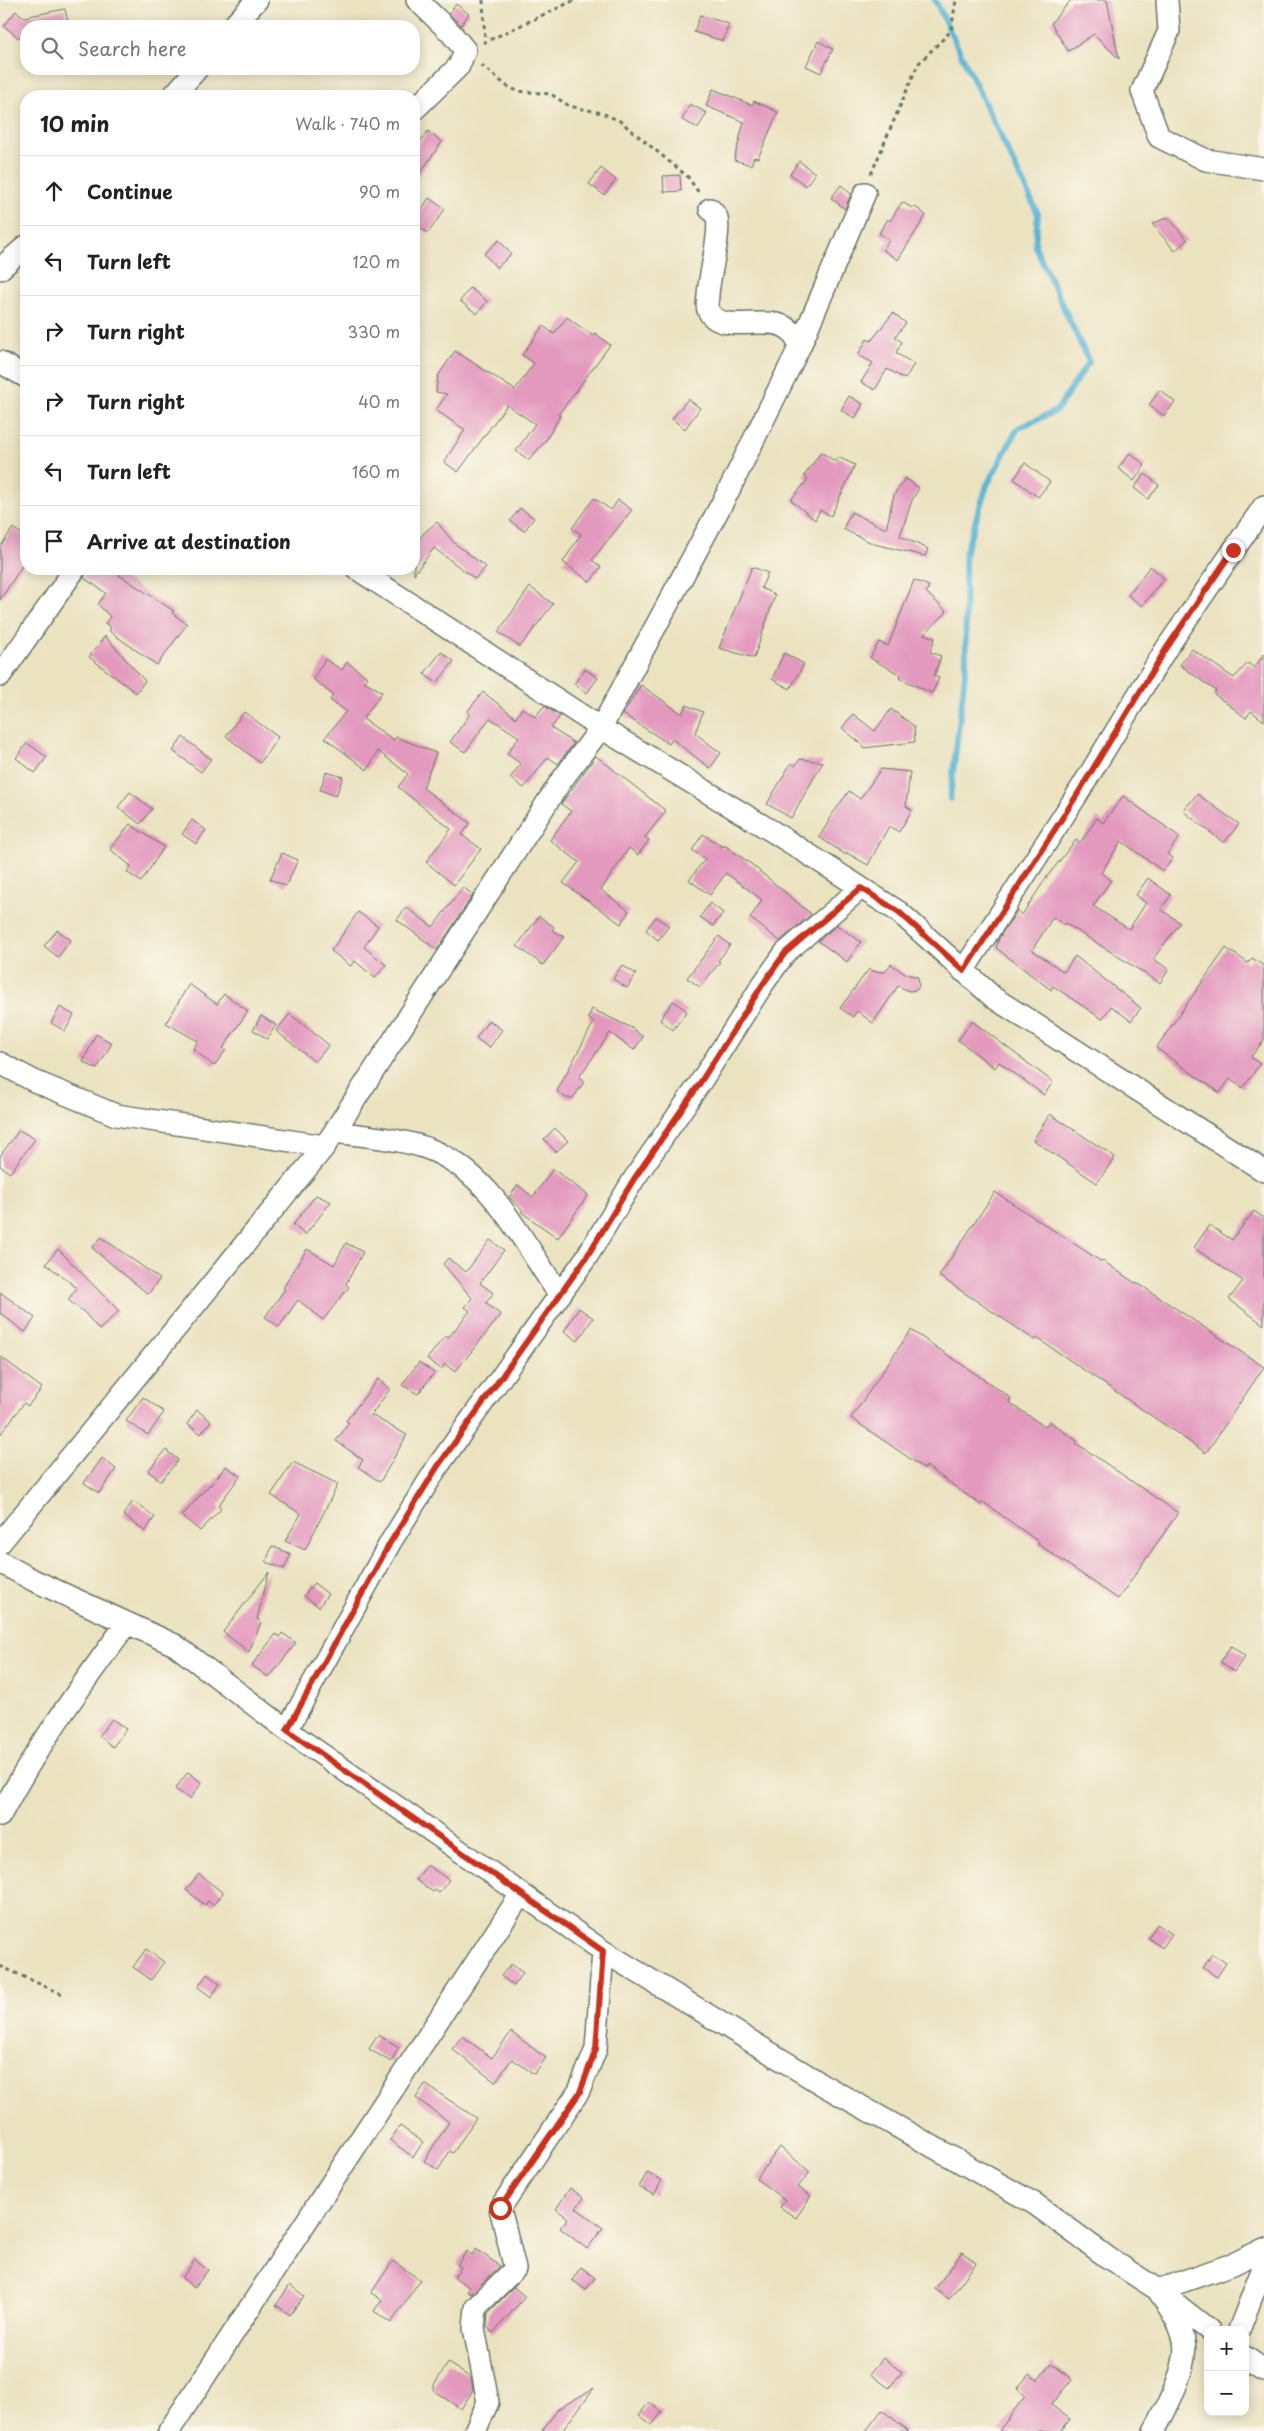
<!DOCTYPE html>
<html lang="en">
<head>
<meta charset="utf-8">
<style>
  :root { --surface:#fff; --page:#f2f2f2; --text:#222; --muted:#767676; --line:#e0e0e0 }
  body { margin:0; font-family:"Playpen Sans",sans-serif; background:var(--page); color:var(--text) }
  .controls { position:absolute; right:15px; bottom:15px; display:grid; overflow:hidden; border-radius:10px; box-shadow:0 2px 12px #0003 }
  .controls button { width:45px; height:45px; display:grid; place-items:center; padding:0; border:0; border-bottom:1px solid var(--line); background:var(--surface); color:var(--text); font:25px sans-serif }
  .stop { position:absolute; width:15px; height:15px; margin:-11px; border:4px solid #c8321e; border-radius:50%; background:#fff }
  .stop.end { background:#c8321e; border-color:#fff; box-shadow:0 1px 5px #0008 }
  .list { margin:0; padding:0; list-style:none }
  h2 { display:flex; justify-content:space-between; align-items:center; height:65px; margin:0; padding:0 20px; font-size:21px }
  h2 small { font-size:16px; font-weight:400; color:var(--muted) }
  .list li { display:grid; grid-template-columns:32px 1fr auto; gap:15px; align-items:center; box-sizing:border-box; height:70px; padding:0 20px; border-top:1px solid var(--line) }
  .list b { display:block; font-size:19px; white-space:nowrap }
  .list em { font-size:16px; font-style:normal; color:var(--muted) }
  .icon { flex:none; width:28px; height:28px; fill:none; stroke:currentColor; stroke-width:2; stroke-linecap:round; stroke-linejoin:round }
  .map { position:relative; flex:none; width:1264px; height:2431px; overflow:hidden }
  .search { position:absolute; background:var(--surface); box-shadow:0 2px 12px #0003; left:20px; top:20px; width:400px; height:55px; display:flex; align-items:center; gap:12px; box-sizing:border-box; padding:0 18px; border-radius:20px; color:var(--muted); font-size:19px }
  .panel { position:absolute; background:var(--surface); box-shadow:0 2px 12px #0003; left:20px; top:90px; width:400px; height:485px; border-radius:20px }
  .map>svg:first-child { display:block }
</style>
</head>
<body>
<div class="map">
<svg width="1264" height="2431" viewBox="0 0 1264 2431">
  <rect width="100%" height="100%" fill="#fbf7ec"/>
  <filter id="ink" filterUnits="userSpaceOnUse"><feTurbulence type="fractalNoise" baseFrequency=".02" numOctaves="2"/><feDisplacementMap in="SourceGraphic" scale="10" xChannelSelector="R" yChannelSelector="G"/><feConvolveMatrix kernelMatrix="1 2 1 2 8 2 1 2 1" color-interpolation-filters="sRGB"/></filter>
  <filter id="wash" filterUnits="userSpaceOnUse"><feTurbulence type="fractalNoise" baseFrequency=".0096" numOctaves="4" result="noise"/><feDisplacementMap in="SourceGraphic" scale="20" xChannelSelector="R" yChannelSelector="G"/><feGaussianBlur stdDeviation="1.12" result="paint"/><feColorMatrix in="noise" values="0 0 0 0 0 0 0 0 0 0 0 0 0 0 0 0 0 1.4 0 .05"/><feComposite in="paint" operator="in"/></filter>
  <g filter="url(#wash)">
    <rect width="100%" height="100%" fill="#ebe2c0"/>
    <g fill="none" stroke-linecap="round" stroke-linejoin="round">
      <path stroke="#56b4d4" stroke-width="6" d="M 935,0 L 1038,214 L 1035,246 L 1089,362 L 1056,411 L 1018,428 L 987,485 L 965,554 L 966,666 L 950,799"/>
    </g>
    <g id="blocks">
      <path fill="#e399be" d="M 1071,0 L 1107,0 L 1119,59 L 1094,34 L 1068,51 L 1051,23 Z
        M 456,4 L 469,14 L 461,25 L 449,14 Z
        M 65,9 L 69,26 L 26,26 L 19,38 L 4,26 L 16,11 L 24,17 Z
        M 700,15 L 729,24 L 723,41 L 694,32 Z
        M 818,41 L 833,49 L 821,73 L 806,66 Z
        M 713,89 L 752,105 L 754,101 L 778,112 L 758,158 L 754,157 L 751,165 L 734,160 L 744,122 L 706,106 Z
        M 690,104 L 707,113 L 698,128 L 682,120 Z
        M 428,131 L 442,142 L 414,182 L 414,151 Z
        M 799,161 L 815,173 L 806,186 L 790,174 Z
        M 601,168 L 616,180 L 604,195 L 589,184 Z
        M 680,175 L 681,191 L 664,192 L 663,176 Z
        M 841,185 L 851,194 L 845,209 L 831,198 Z
        M 429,198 L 445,209 L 428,233 L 414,224 L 414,221 Z
        M 902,202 L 912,208 L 914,206 L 926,215 L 898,260 L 883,250 L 889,240 L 879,233 L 888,219 L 890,221 Z
        M 1168,217 L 1187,240 L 1175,251 L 1152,224 Z
        M 499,240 L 511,254 L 497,268 L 484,254 Z
        M 470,288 L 487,301 L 477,314 L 460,301 Z
        M 893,313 L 906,323 L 895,337 L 902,342 L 896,353 L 914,364 L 905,379 L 887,369 L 875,390 L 861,382 L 873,363 L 858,355 L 867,339 L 871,341 Z
        M 567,317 L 593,336 L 595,333 L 610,345 L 558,415 L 560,416 L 546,440 L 529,460 L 516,451 L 535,424 L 507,405 L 458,472 L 444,462 L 465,430 L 436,410 L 447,394 L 436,392 L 438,376 L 455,351 L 515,390 L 534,363 L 522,355 L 543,326 L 554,334 Z
        M 1160,390 L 1175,402 L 1164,416 L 1149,405 Z
        M 849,396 L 863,404 L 855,418 L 841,410 Z
        M 688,399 L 700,408 L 685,429 L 672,419 Z
        M 821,452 L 836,462 L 838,457 L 855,465 L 831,516 L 820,510 L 815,520 L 791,500 L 808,479 L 804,476 Z
        M 1130,453 L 1145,465 L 1134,481 L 1118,468 Z
        M 1025,463 L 1050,482 L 1038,497 L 1014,479 Z
        M 1145,474 L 1159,485 L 1148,499 L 1134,488 Z
        M 905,478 L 919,488 L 912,500 L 900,536 L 928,549 L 925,556 L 874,544 L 843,529 L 851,512 L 886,529 L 894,495 Z
        M 594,498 L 611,510 L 618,500 L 632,510 L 592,560 L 601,567 L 590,582 L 563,562 L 581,534 L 572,528 Z
        M 520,508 L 534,518 L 524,531 L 510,521 Z
        M 437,522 L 454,543 L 486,567 L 475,579 L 434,548 L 414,574 L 414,546 L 424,533 Z
        M 13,528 L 26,537 L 26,560 L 0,600 L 0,547 Z
        M 1150,566 L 1164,578 L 1142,606 L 1128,595 Z
        M 752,567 L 768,573 L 761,588 L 775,595 L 754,658 L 719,648 Z
        M 87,569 L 123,569 L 119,575 L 174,611 L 172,613 L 187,624 L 157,665 L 109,631 L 111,628 L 105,623 L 110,617 L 98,604 L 106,593 L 84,578 Z
        M 914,580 L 929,586 L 926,592 L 947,612 L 924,634 L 935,638 L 930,652 L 941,656 L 934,676 L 939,678 L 932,693 L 899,678 L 901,675 L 870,658 L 879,642 L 888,646 Z
        M 530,587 L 553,604 L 520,647 L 498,632 Z
        M 105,636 L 145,681 L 136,693 L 89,657 Z
        M 1192,649 L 1234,678 L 1248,663 L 1254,668 L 1264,654 L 1264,721 L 1251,711 L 1246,718 L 1214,694 L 1216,691 L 1180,665 Z
        M 441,652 L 454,661 L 437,683 L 424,674 Z
        M 784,653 L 804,664 L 790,689 L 772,679 Z
        M 325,659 L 342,670 L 347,662 L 367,677 L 364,681 L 382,692 L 363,719 L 394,740 L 396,737 L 436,753 L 423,788 L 470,823 L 462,835 L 481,849 L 454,885 L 426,862 L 451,829 L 398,787 L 408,774 L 378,751 L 367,770 L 325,738 L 346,711 L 330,700 L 333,695 L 313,679 Z
        M 585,669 L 598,678 L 587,693 L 574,684 Z
        M 641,685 L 682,714 L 686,705 L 703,712 L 695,733 L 721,753 L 710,768 L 672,739 L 669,744 L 623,714 Z
        M 483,692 L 516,718 L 522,708 L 535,717 L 544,706 L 560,716 L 551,728 L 574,743 L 558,764 L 548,757 L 524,788 L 510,778 L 521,764 L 507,754 L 519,737 L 490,718 L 465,752 L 450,742 L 470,714 L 467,712 Z
        M 891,709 L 914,726 L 915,742 L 863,748 L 864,746 L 842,728 L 853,714 L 875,731 Z
        M 244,712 L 278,737 L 260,763 L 226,736 Z
        M 183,737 L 211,759 L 201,772 L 173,751 Z
        M 27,743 L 47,757 L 35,773 L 16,758 Z
        M 596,756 L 666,811 L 645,837 L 649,840 L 638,855 L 629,848 L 601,890 L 629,911 L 621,924 L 563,883 L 579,862 L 550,840 L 571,811 L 561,804 Z
        M 800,759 L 823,762 L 791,818 L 767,804 L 791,763 L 795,766 Z
        M 881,769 L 910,772 L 906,806 L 912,810 L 899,832 L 889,826 L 868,865 L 847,853 L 846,855 L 819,837 L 829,821 L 828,820 L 849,791 L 860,799 Z
        M 326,772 L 343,777 L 336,796 L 320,790 Z
        M 130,792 L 152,809 L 140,824 L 118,807 Z
        M 1197,794 L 1239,824 L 1224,843 L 1183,811 Z
        M 1123,796 L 1180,837 L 1167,854 L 1173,858 L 1163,871 L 1121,841 L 1101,873 L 1111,880 L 1093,906 L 1129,929 L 1146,903 L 1136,895 L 1148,878 L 1171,895 L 1161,909 L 1180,923 L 1153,959 L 1169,969 L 1160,983 L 1065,923 L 1064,925 L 1053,917 L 1032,950 L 1064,972 L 1075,956 L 1141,1008 L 1131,1021 L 1111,1006 L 1102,1019 L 1053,986 L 1051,990 L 996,948 L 999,938 L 1017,911 L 1022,915 L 1046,878 L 1076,840 L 1080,843 L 1097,818 L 1103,823 Z
        M 192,820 L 206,830 L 196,844 L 182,834 Z
        M 130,824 L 164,847 L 141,882 L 127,872 L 131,866 L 110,849 Z
        M 703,834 L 723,847 L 724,845 L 751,864 L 811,914 L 780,941 L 750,918 L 762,900 L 726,873 L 710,895 L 689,880 L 705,859 L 692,850 Z
        M 282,853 L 298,860 L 286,886 L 270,879 Z
        M 463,887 L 473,895 L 437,950 L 397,920 L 406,907 L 433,927 Z
        M 710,903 L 723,913 L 713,926 L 700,917 Z
        M 358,912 L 378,926 L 364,947 L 386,965 L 375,978 L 355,961 L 351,966 L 331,951 Z
        M 539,916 L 554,927 L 552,930 L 564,937 L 543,965 L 517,946 Z
        M 656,917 L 669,926 L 658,940 L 646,930 Z
        M 837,925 L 861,942 L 847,962 L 818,941 Z
        M 57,930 L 71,940 L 58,957 L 44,946 Z
        M 719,936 L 730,945 L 718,961 L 720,962 L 700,987 L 687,978 Z
        M 1226,948 L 1248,963 L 1252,958 L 1264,966 L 1264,1040 L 1251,1057 L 1260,1064 L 1243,1088 L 1230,1079 L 1220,1093 L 1156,1048 Z
        M 891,964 L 905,974 L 918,977 L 919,985 L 917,990 L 909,991 L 898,986 L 873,1023 L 857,1011 L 853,1017 L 840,1008 L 869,969 L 872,971 L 885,972 Z
        M 622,965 L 636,974 L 627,988 L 613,979 Z
        M 189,984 L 217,1004 L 224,994 L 248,1011 L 223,1048 L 226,1050 L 214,1066 L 193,1049 L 198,1041 L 166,1023 Z
        M 673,1001 L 687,1011 L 673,1030 L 660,1020 Z
        M 60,1007 L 74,1015 L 65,1031 L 51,1023 Z
        M 592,1009 L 632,1028 L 643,1037 L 634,1050 L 610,1033 L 579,1077 L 585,1081 L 573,1098 L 566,1098 L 557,1091 L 594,1022 L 588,1018 Z
        M 290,1014 L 329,1045 L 315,1062 L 276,1031 Z
        M 261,1016 L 276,1025 L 267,1039 L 253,1030 Z
        M 489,1020 L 502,1030 L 489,1048 L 476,1038 Z
        M 972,1021 L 1053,1082 L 1044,1095 L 999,1062 L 995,1068 L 958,1040 Z
        M 96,1034 L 112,1043 L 97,1069 L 83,1062 Z
        M 1050,1114 L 1115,1157 L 1097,1183 L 1033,1140 Z
        M 555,1128 L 568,1141 L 556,1152 L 544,1139 Z
        M 19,1130 L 35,1139 L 10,1173 L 0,1166 L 0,1156 Z
        M 553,1169 L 588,1195 L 558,1238 L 521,1212 L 523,1210 L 509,1197 L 518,1185 L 533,1197 Z
        M 995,1192 L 1102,1262 L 1103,1261 L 1135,1283 L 1136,1282 L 1264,1367 L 1206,1453 L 1037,1338 L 1035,1340 L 939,1276 Z
        M 316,1195 L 331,1202 L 305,1235 L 293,1225 Z
        M 1254,1211 L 1264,1218 L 1264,1325 L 1229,1299 L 1243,1281 L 1194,1248 L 1209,1225 L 1232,1240 Z
        M 101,1237 L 160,1279 L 148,1294 L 92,1248 Z
        M 490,1240 L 504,1250 L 480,1283 L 493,1293 L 486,1303 L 501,1315 L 455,1372 L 445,1364 L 441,1369 L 427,1359 L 445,1336 L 448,1338 L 470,1311 L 465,1307 L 472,1298 L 443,1264 L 448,1258 L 466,1272 Z
        M 346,1243 L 363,1252 L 346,1284 L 349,1287 L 323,1320 L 298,1300 L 279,1327 L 265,1317 L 285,1289 L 283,1288 L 307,1249 L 334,1265 Z
        M 58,1249 L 119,1311 L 99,1330 L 85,1313 L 68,1300 L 77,1288 L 46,1264 Z
        M 0,1292 L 35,1318 L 25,1332 L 0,1313 Z
        M 579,1308 L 593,1318 L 578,1341 L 564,1331 Z
        M 911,1330 L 1011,1398 L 1009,1402 L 1045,1427 L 1049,1421 L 1077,1441 L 1076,1443 L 1178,1513 L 1118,1599 L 1038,1544 L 1039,1542 L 983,1502 L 981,1505 L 926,1466 L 925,1469 L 851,1418 Z
        M 0,1356 L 42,1388 L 28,1406 L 24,1403 L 0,1435 Z
        M 419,1362 L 434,1373 L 418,1394 L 402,1385 Z
        M 378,1379 L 390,1389 L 371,1415 L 407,1435 L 380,1482 L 358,1467 L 363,1460 L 336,1441 L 349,1423 L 346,1421 Z
        M 143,1397 L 164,1412 L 148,1435 L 126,1421 Z
        M 197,1410 L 211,1421 L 201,1434 L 187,1424 Z
        M 166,1450 L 178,1460 L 161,1481 L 148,1471 Z
        M 102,1458 L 116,1469 L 99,1493 L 84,1483 Z
        M 293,1462 L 338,1484 L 305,1550 L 285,1541 L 301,1514 L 271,1495 Z
        M 226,1466 L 240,1476 L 218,1506 L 221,1509 L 200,1531 L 182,1516 L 210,1484 L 211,1485 Z
        M 133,1501 L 155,1517 L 145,1531 L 123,1515 Z
        M 272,1546 L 291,1554 L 284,1569 L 266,1562 Z
        M 269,1572 L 257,1619 L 261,1622 L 249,1652 L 223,1632 Z
        M 314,1583 L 328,1594 L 319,1607 L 304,1596 Z
        M 282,1633 L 296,1643 L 269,1678 L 252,1665 L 276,1634 L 280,1637 Z
        M 1231,1646 L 1245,1656 L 1234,1672 L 1220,1662 Z
        M 112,1719 L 126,1729 L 113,1747 L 99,1736 Z
        M 188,1772 L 202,1783 L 190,1799 L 175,1789 Z
        M 427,1865 L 449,1880 L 439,1893 L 435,1890 L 433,1892 L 416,1880 Z
        M 199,1874 L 223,1893 L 213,1905 L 208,1901 L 205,1905 L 186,1890 Z
        M 1157,1924 L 1172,1934 L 1162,1948 L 1148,1938 Z
        M 146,1949 L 164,1962 L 151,1980 L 133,1967 Z
        M 1212,1954 L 1226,1963 L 1217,1977 L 1203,1968 Z
        M 511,1964 L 523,1973 L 514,1986 L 501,1976 Z
        M 207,1974 L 220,1984 L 211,1997 L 198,1987 Z
        M 511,2032 L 546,2058 L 534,2074 L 512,2059 L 495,2082 L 452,2049 L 462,2036 L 492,2058 Z
        M 378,2035 L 399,2047 L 391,2062 L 369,2049 Z
        M 425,2084 L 476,2118 L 453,2153 L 450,2151 L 438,2170 L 424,2161 L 449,2122 L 416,2098 Z
        M 400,2126 L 423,2142 L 413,2157 L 390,2140 Z
        M 780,2147 L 810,2172 L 798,2187 L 811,2196 L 796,2218 L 780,2207 L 785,2200 L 756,2179 Z
        M 647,2173 L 662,2180 L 654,2195 L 639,2187 Z
        M 570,2188 L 584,2198 L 576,2208 L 603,2228 L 587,2249 L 560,2228 L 568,2218 L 556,2209 Z
        M 476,2249 L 500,2266 L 471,2294 L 467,2291 L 470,2288 L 454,2277 L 461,2267 L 457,2265 L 467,2251 L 472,2255 Z
        M 962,2252 L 976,2263 L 949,2299 L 935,2289 Z
        M 195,2260 L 208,2270 L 194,2288 L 182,2278 Z
        M 393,2261 L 420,2280 L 391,2323 L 374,2311 L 382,2300 L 371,2293 Z
        M 581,2267 L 595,2278 L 586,2290 L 572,2280 Z
        M 290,2285 L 304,2296 L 290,2315 L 276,2305 Z
        M 514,2287 L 525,2297 L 493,2333 L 487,2327 L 488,2313 Z
        M 883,2358 L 902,2372 L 889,2388 L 870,2374 Z
        M 448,2363 L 471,2378 L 473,2390 L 461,2409 L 434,2391 L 434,2385 Z
        M 1051,2363 L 1072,2379 L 1051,2405 L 1070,2419 L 1061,2431 L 999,2431 L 1025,2396 L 1017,2389 L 1029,2374 L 1038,2380 Z
        M 594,2388 L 562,2431 L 542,2431 L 558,2409 Z
        M 649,2402 L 662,2412 L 652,2425 L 639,2415 Z
        M 882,2410 L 909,2431 L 866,2431 Z"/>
    </g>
  </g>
  <g filter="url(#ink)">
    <use href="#blocks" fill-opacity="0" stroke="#667765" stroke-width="1"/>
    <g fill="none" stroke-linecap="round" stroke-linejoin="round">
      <g stroke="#667765" stroke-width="24">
        <path id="street" d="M 1167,0 L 1169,31 L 1142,91 L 1159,137 L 1206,160 L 1264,169
          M 233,26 L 257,0
          M 173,96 L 197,69
          M 414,110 L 459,66 L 465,50 L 451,33 L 417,0
          M 710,209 C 712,211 716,215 717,218 C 721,234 709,276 708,295 C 708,299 706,306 708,310 C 720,336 766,314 787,328 C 794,332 797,339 800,346
          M 0,269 L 26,246
          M 0,362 L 26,377
          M 357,569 L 601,728 L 775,833 L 899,912 L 994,998 L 1264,1171
          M 0,676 L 75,569
          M 963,971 L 1077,795 L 1166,649 L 1264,506
          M 0,1063 L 34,1081 L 116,1115 L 325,1146 L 561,781 L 601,728 L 727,494 L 800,346 L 865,193
          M 335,1132 C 363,1136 404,1139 429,1149 C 493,1174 522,1242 560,1295
          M 0,1543 L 325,1146
          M 0,1562 L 33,1580 L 175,1645 L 287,1730 L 603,1951 L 823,2085 L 1035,2204 L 1107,2257 L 1158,2290 L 1209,2330
          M 287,1730 L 390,1543 L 438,1466 L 586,1258 L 634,1179 L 700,1083 L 763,984 L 785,953 L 861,888
          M 0,1816 C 36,1747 81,1686 127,1623
          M 1239,2330 L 1264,2265
          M 1245,2357 L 1264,2370
          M 169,2431 L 521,1894
          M 475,2431 L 488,2402 L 474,2328 L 476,2307 L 515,2269 L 500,2208 L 579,2091 L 596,2049 L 603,1951
          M 1154,2431 C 1166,2410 1189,2365 1184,2341 C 1181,2323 1167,2305 1158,2290 L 1233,2264 L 1264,2249"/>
      </g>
      <path stroke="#667765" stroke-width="3" stroke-dasharray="4 4" stroke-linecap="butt" d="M 483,0 L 485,42
        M 483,43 L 575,0
        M 481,65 L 507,86 L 517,91 L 551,94 L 569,106 L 602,113 L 620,121 L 688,177 L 699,193
        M 871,174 L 918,64 L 951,31 L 956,0
        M 0,1966 L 62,1994"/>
      <use href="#street" stroke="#fff" stroke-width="21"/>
    </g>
  </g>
  <g fill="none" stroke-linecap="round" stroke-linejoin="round" filter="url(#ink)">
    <path stroke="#c8321e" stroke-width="6" d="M 500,2208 L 580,2092 L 596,2049 L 603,1951 L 287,1730 L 390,1543 L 438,1466 L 586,1258 L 634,1179 L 700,1083 L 763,984 L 785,953 L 861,888 L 899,912 L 964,971 L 1077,795 L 1166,649 L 1233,550"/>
  </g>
</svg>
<div class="controls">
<button>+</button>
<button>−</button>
</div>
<div class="stop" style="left:500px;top:2208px"></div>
<div class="stop end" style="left:1233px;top:550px"></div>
<div class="search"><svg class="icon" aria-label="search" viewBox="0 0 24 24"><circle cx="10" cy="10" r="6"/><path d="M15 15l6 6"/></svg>Search here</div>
<section class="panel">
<h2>10 min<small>Walk · 740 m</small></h2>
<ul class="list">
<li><svg class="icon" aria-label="ahead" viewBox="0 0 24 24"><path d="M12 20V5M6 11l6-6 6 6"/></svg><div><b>Continue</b></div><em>90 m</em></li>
<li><svg class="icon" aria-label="left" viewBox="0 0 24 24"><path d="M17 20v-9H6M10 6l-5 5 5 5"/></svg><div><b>Turn left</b></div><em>120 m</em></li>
<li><svg class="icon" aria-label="right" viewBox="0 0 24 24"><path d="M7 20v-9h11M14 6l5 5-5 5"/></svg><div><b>Turn right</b></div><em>330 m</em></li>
<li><svg class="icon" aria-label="right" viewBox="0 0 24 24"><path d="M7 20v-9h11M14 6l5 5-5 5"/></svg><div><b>Turn right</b></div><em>40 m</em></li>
<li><svg class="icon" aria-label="left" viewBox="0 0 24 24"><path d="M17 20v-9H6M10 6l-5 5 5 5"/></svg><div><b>Turn left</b></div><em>160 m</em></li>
<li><svg class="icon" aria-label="arrive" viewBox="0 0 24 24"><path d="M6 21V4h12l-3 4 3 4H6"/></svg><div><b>Arrive at destination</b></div></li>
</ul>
</section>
</div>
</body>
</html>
